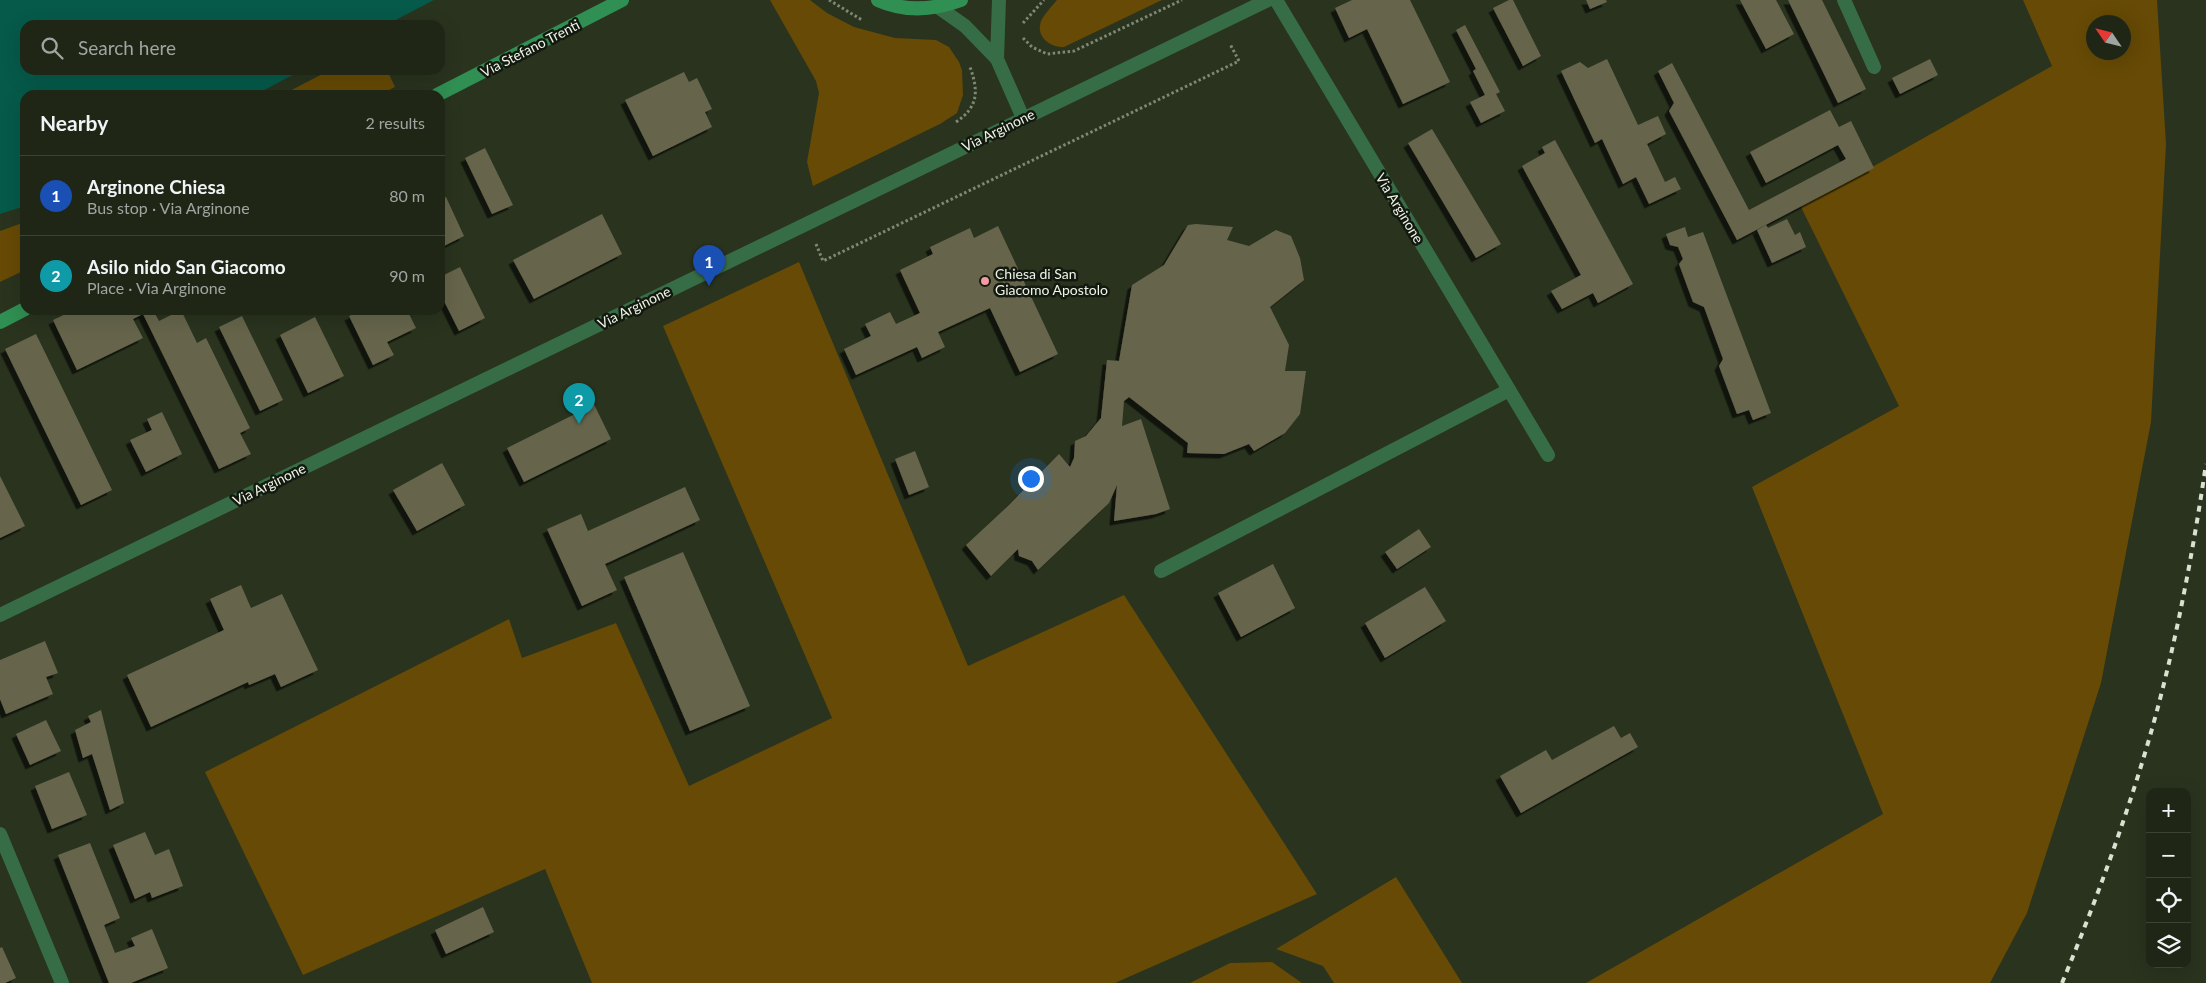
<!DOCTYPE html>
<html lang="en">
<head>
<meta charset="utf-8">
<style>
  :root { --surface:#1f2616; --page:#2c3223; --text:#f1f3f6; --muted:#a1a5a1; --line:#3c4335; --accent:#f49aa0 }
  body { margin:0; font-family:Lato,sans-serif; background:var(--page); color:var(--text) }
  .controls { position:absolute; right:15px; bottom:15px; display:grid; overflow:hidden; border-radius:10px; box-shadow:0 5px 20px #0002 }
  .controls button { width:45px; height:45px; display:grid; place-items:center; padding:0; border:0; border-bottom:1px solid var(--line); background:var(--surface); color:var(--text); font:25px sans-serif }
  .compass { position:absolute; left:2086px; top:15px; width:45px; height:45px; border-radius:50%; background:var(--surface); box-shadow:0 5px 20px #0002; rotate:305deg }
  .you { position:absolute; left:1030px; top:478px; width:18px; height:18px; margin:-12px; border:4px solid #fff; border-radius:50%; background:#1a73e8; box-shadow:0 0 0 8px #1a73e833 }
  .badge { display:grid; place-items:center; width:32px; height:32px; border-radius:50%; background:var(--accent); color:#fff; font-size:16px; font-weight:700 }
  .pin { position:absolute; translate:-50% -41px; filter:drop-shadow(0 1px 2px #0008) }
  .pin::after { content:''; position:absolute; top:26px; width:18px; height:15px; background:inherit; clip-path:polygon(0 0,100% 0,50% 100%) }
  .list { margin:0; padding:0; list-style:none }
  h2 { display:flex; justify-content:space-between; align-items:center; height:65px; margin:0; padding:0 20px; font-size:21px }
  h2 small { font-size:16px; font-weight:400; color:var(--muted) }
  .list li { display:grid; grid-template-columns:32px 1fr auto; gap:15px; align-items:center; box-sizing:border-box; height:80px; padding:0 20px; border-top:1px solid var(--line) }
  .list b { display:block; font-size:19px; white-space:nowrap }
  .list p { margin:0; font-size:16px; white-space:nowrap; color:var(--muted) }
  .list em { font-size:16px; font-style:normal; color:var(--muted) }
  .icon { flex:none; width:28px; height:28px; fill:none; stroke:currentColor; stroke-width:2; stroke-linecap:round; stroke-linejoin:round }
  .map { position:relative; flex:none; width:2206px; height:983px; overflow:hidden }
  .search { position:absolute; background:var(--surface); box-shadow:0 5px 20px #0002; left:20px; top:20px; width:425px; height:55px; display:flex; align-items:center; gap:12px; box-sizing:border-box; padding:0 18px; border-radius:15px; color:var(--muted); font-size:19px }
  .panel { position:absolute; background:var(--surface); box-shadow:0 5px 20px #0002; left:20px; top:90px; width:425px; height:225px; border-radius:15px }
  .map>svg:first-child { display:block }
</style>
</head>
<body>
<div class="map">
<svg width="2206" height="983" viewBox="0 0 2206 983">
  <defs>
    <filter id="shadow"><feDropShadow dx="-4.5" dy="4.5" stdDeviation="0" flood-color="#0009"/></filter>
  </defs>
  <rect width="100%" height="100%" fill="#29331e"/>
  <path fill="#664a05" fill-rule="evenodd" d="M 770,0 L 810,0 L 827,13 L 854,27 L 895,38 L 936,40 L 949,47 L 959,62 L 962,70 L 963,95 L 957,113 L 940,124 L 813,186 L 807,162 L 819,93 L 816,81 Z
    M 1057,0 L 1162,0 L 1064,47 C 1049,48 1034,35 1042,19 C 1046,12 1052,6 1057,0 Z
    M 2023,0 L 2157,0 L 2166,144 L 2151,422 L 2101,683 L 2027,913 L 1990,983 L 1586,983 L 1883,814 L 1752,487 L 1899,406 L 1801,207 L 2052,66 ZM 2094,22 L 2124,22 L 2124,52 L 2094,52 Z
    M 330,70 L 387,70 L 395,87 L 379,95 L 282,95 Z
    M 25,222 L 25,270 L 0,282 L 0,231 Z
    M 799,262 L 968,666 L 1124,595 L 1317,894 L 1115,983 L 592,983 L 545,869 L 303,975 L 205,772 L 509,619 L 522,658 L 616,623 L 689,786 L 832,718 L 663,326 Z
    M 1396,877 L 1462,983 L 1334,983 L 1323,966 L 1276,949 Z
    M 1272,962 L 1302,983 L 1190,983 L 1230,963 Z"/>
  <path fill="#065a4a" d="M 0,0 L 434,0 L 386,25 L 25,25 L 25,70 L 302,70 L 255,95 L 25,95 L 25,206 L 0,214 Z"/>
  <path fill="#66654c" filter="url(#shadow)" d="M 1352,0 L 1410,0 L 1450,82 L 1403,104 L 1367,29 L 1349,38 L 1335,8 Z
    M 1509,0 L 1513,0 L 1541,56 L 1523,66 L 1493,8 Z
    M 1586,0 L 1606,0 L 1607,2 L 1590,9 Z
    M 1740,0 L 1776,0 L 1794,34 L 1766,49 Z
    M 1788,0 L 1822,0 L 1866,89 L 1838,103 Z
    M 1465,25 L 1500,92 L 1496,94 L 1505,111 L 1481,123 L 1470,102 L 1485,95 L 1473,71 L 1476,69 L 1456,30 Z
    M 1607,59 L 1638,125 L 1658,116 L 1666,134 L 1647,144 L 1665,182 L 1675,177 L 1681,189 L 1649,204 L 1636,177 L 1623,184 L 1602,139 L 1595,143 L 1561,71 L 1580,62 L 1588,68 Z
    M 1930,59 L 1938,75 L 1900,94 L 1892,78 Z
    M 1672,63 L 1749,210 L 1846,159 L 1838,145 L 1766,183 L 1750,152 L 1830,110 L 1839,127 L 1851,121 L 1874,168 L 1737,240 L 1669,111 L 1674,103 L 1658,71 Z
    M 684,72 L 689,82 L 697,78 L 712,109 L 705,112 L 712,127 L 653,156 L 625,100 Z
    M 1432,129 L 1501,244 L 1476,258 L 1408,143 Z
    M 1555,140 L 1633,284 L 1598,303 L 1593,293 L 1562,309 L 1551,291 L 1581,275 L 1522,166 L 1545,153 L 1542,147 Z
    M 485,148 L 513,205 L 492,214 L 465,158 Z
    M 446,197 L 464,236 L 440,248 L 440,200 Z
    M 602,214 L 622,254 L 534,299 L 513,260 Z
    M 1787,219 L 1795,235 L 1800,232 L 1806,247 L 1772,263 L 1757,230 L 1766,225 L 1768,228 Z
    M 1196,224 L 1233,227 L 1227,240 L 1249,246 L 1276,230 L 1291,236 L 1300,258 L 1304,280 L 1270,307 L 1289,345 L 1285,371 L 1306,371 L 1300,414 L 1285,433 L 1254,451 L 1249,444 L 1224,454 L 1187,453 L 1188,443 L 1129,397 L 1124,401 L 1122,426 L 1141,419 L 1170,509 L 1156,514 L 1114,521 L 1117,485 L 1109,503 L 1038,570 L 1032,561 L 1019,556 L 1018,549 L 991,576 L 966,545 L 1008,506 L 1059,454 L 1070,467 L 1074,458 L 1075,441 L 1086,436 L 1101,418 L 1107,360 L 1119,361 L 1132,285 L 1164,265 L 1188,225 Z
    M 998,226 L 1058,354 L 1020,372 L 990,308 L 938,332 L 945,347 L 922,358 L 917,347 L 856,375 L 844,349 L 871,336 L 865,324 L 890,312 L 896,324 L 920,313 L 900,270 L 933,254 L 930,247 L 970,228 L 974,238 Z
    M 1685,227 L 1688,237 L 1703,232 L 1771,413 L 1753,420 L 1749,410 L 1737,414 L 1719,366 L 1723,359 L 1704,307 L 1693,302 L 1679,264 L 1683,259 L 1678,247 L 1670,245 L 1666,234 Z
    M 460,267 L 485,318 L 459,331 L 440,293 L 440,277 Z
    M 74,310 L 153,310 L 159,321 L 181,310 L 197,343 L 206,338 L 250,428 L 240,433 L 251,454 L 219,469 L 143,314 L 133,319 L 143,338 L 77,370 L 53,320 Z
    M 362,310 L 407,310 L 416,328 L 387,342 L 394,355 L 373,365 L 349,316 Z
    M 242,316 L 283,400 L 260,411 L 219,327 Z
    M 315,317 L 344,376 L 308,393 L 280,335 Z
    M 36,334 L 112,490 L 81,505 L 5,349 Z
    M 589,394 L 611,439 L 524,482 L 507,448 L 583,410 L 578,399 Z
    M 162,412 L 182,454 L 146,472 L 130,440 L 152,430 L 147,419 Z
    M 915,451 L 929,487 L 909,495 L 895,459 Z
    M 442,463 L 465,505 L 417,531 L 393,490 Z
    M 0,476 L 25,526 L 0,538 Z
    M 685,487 L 700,520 L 605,564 L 617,590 L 582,606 L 547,529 L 581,514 L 588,531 Z
    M 1419,529 L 1431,547 L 1397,569 L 1385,552 Z
    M 683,552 L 750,706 L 690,731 L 624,577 Z
    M 1273,564 L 1295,608 L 1241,637 L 1218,593 Z
    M 241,585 L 251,608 L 282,594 L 318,670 L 281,687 L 275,674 L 249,685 L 248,682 L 151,727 L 127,675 L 224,630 L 210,599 Z
    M 1425,587 L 1446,621 L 1385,658 L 1365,623 Z
    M 45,641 L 58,673 L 46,677 L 53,694 L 6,714 L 0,699 L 0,660 Z
    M 101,710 L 124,803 L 110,810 L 92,754 L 83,758 L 75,730 L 91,722 L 88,716 Z
    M 46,720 L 61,751 L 30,765 L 16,734 Z
    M 1614,726 L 1621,738 L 1630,733 L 1638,747 L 1521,813 L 1500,776 L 1546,750 L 1552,760 Z
    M 69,772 L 87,815 L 52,829 L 35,786 Z
    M 145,832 L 155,855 L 169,849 L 183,886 L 152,898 L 150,892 L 135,899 L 113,845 Z
    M 90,843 L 120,918 L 104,925 L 115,953 L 135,946 L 131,938 L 152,929 L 168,968 L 131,983 L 109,983 L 58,855 Z
    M 483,907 L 494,932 L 446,954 L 435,930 Z
    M 2,947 L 16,978 L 5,983 L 0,983 L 0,948 Z"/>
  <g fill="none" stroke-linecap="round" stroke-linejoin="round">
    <path stroke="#7f8776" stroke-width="3" stroke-dasharray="2.5 2.5" stroke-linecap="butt" d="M 829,0 L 862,20
      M 1023,23 L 1044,0
      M 1023,38 L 1032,47 L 1047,54 L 1074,51 L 1182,0
      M 956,122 C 978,107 979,92 970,67
      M 816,244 L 823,261 L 1239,61 L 1230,44"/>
    <path stroke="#376d46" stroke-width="14" d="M 1844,0 L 1874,67
      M 1161,571 L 1509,390"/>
    <path stroke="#376d46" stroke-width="14" d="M 1276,0 L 1548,455
      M 938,7 L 965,26 L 997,59 L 1023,118
      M 997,59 L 999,0
      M 0,615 L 1268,0
      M 0,834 L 62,983"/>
    <path stroke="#308f52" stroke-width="14" d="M 878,0 C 905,12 934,10 961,0
      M 437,95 L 622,0
      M 0,322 L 25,309"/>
    <path stroke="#dae1d2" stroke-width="4" stroke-dasharray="6 6" stroke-linecap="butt" d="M 2062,983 C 2092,911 2119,838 2142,763 C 2172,665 2191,565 2206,464"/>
  </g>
  <circle fill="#f49aa0" stroke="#141910" stroke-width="2" cx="985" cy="281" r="5"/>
  <g text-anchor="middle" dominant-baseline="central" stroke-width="5" stroke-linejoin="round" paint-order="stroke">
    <g font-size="14" fill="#eef5e7" stroke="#141910">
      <text transform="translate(530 48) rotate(-27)">Via Stefano Trenti</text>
      <text transform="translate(998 130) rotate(-26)">Via Arginone</text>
      <text transform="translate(1400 208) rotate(59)">Via Arginone</text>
      <text transform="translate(634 307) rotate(-26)">Via Arginone</text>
      <text transform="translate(269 484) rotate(-26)">Via Arginone</text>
    </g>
    <g font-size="14" fill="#eef5e7" stroke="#141910" text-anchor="start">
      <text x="995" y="273">Chiesa di San<tspan x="995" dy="16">Giacomo Apostolo</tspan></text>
    </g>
  </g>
</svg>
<div class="controls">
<button>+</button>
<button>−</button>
<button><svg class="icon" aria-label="locate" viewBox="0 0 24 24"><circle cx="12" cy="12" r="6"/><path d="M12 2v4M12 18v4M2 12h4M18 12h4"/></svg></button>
<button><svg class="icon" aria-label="layers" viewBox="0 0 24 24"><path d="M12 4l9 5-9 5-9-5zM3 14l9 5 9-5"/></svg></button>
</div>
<svg class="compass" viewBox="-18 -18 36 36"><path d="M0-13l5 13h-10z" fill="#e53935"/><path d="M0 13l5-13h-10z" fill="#a1a5a1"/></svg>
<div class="you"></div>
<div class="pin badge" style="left:709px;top:286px;background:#1a4fb4">1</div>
<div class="pin badge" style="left:579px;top:424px;background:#0f9aa8">2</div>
<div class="search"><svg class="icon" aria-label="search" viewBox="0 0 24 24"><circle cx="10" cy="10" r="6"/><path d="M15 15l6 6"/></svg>Search here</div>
<section class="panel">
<h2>Nearby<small>2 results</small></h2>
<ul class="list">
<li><span class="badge" style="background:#1a4fb4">1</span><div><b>Arginone Chiesa</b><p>Bus stop · Via Arginone</p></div><em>80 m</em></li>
<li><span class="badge" style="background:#0f9aa8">2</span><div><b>Asilo nido San Giacomo</b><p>Place · Via Arginone</p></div><em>90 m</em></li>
</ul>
</section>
</div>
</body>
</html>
